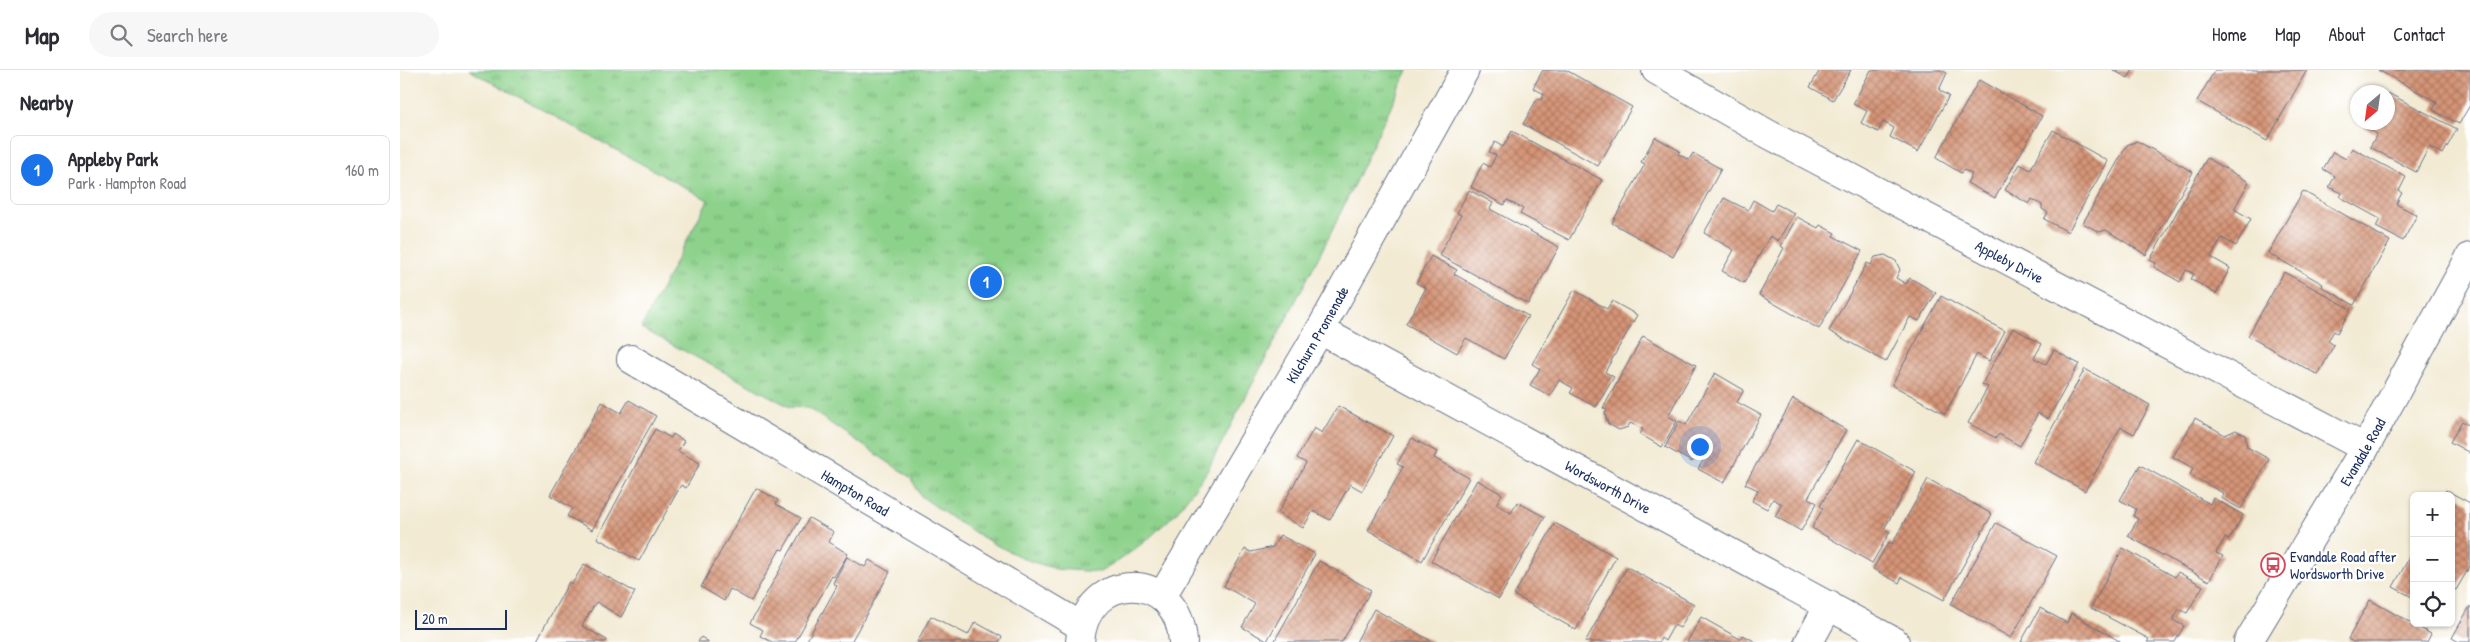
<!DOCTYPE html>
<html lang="en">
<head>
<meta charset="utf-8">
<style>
  :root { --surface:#fff; --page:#f7f7f7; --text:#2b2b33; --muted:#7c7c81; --line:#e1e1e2; --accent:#1a73e8 }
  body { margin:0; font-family:"Patrick Hand",sans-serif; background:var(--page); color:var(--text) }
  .controls { position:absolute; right:15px; bottom:15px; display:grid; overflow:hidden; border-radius:8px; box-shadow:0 1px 4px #0004 }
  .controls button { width:45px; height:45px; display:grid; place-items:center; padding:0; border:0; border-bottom:1px solid var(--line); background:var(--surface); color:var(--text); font:25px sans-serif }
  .compass { position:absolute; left:1950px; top:15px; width:45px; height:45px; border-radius:50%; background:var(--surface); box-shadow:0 1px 4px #0004; rotate:209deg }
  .scale { position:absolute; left:15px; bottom:12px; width:92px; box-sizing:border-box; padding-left:5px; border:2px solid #1b2f5e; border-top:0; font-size:14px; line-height:18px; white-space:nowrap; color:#1b2f5e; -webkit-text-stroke:4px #fff; paint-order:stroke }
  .you { position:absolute; left:1299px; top:376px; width:18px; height:18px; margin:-12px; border:4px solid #fff; border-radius:50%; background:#1a73e8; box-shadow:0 0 0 8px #1a73e833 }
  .badge { display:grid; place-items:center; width:32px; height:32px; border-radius:50%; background:var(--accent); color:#fff; font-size:16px; font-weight:700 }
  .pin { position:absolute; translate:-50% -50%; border:2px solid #fff; box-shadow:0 1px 5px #0006 }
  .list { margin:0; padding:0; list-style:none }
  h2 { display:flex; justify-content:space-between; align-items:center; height:65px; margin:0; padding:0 20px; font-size:21px }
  h2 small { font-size:16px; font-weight:400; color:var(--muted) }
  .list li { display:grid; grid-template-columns:32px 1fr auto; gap:15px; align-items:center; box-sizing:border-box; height:70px; margin:0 10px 10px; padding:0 10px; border:1px solid var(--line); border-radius:8px }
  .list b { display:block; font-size:19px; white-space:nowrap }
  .list p { margin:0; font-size:16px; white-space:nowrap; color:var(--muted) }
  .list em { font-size:16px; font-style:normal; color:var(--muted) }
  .icon { flex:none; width:28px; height:28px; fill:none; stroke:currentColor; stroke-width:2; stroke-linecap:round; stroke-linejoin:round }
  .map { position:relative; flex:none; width:2070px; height:572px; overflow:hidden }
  header { display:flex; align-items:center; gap:30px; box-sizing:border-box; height:70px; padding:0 25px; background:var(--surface); border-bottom:1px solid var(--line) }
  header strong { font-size:24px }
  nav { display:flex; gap:28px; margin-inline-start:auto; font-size:18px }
  .search { width:350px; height:45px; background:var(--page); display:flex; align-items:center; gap:12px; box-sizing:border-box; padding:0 18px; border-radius:28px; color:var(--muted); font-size:19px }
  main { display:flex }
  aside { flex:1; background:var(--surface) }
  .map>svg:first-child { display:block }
</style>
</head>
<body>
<header>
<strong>Map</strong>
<div class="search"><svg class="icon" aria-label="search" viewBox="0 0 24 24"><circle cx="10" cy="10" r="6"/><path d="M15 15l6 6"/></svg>Search here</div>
<nav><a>Home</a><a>Map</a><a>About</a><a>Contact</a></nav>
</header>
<main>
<aside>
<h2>Nearby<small></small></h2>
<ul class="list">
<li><span class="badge">1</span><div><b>Appleby Park</b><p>Park · Hampton Road</p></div><em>160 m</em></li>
</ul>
</aside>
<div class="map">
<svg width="2070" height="572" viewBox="0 0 2070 572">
  <defs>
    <pattern id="park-tufts" width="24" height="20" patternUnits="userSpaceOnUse" patternTransform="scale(1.25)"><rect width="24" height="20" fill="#8dd28b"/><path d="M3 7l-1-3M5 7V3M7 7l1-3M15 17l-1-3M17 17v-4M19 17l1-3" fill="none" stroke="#72ab75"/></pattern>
    <pattern id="building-cross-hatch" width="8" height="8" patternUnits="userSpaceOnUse" patternTransform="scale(1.25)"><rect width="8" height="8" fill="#d59476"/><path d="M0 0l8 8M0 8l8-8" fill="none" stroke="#ac7964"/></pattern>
  </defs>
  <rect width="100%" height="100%" fill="#fff"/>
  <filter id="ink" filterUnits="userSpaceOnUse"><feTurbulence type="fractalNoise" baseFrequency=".02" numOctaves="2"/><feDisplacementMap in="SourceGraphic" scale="10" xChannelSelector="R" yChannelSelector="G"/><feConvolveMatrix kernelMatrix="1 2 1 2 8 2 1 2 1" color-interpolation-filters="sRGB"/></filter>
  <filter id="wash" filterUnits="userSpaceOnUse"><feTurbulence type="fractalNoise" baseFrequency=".0096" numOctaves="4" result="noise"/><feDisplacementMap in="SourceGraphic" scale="20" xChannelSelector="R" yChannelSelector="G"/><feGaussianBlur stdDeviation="1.12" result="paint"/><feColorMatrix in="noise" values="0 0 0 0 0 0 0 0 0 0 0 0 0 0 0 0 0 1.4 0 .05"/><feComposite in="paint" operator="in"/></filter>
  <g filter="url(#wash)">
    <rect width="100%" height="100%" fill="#f2ead3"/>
    <path fill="url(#park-tufts)" stroke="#548074" d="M 69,0 L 1008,0 L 930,165 L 806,403 L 776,443 L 748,469 L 720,490 L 700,502 L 656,499 L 627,490 L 594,474 L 553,449 L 521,426 L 510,407 L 408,338 L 390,337 L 241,258 L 308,130 Z"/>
    <g id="blocks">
      <path fill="url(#building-cross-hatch)" d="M 1143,0 L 1166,0 L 1232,37 L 1198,96 L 1123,54 L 1137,29 L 1142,29 L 1144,24 L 1133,18 Z
        M 1420,0 L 1451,0 L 1433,30 L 1410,17 Z
        M 1471,0 L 1541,0 L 1547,3 L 1539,20 L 1549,26 L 1518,82 L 1490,67 L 1494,58 L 1483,52 L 1478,62 L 1461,53 L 1467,41 L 1453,34 Z
        M 1713,0 L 1733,0 L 1728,8 Z
        M 1815,0 L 1907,0 L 1867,71 L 1797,31 Z
        M 1978,0 L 2070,0 L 2070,35 L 2059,54 L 2033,40 L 2037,32 Z
        M 1579,10 L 1642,46 L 1595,128 L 1567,113 L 1572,104 L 1564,100 L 1561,103 L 1536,88 Z
        M 1988,23 L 2057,59 L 2043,84 L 2029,77 L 2016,102 L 1970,77 L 1977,64 L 1964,57 L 1966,52 L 1988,52 Z
        M 1653,60 L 1708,91 L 1668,162 L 1644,149 L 1648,143 L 1642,139 L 1642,135 L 1632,129 L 1629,134 L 1605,120 L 1620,94 L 1630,100 Z
        M 1112,61 L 1202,110 L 1169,170 L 1120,144 L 1123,139 L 1107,130 L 1104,135 L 1071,117 L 1083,93 L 1090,97 L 1096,85 L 1089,82 L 1095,72 L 1103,77 Z
        M 1255,67 L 1280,81 L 1278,84 L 1289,90 L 1293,83 L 1321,99 L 1273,187 L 1212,153 L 1245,94 L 1241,92 Z
        M 1737,71 L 1793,102 L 1746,185 L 1706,160 L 1699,162 L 1683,153 L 1727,75 Z
        M 1952,78 L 2006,107 L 1999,121 L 2002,123 L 1996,134 L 2017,145 L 2003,171 L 1976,157 L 1980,149 L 1940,127 L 1942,123 L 1929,117 L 1935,106 L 1923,99 L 1933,82 L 1946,89 Z
        M 1807,88 L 1849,112 L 1834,139 L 1851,149 L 1836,176 L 1822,168 L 1811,187 L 1830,198 L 1816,224 L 1791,209 L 1794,204 L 1786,200 L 1780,212 L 1754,197 L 1756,193 L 1750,190 Z
        M 1069,120 L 1093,133 L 1090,139 L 1159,177 L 1128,234 L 1039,185 L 1061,145 L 1057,143 Z
        M 1903,121 L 1990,171 L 1954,235 L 1922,217 L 1923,214 L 1868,183 Z
        M 1324,128 L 1348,140 L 1353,130 L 1372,141 L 1376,134 L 1394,143 L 1378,171 L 1370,166 L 1344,213 L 1322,201 L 1334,180 L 1304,163 Z
        M 1397,147 L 1418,158 L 1420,155 L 1435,163 L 1433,166 L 1462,181 L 1419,259 L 1359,225 L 1384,178 L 1381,176 Z
        M 1485,185 L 1496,191 L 1500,200 L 1496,208 L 1506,214 L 1510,208 L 1536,223 L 1519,251 L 1510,247 L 1486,292 L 1429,261 L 1467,193 L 1471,195 L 1475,187 Z
        M 1031,186 L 1057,200 L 1054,204 L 1128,246 L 1104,289 L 1066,268 L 1057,283 L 1006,254 L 1026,218 L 1016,213 Z
        M 1884,202 L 1951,239 L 1937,263 L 1934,261 L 1928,271 L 1934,275 L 1918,305 L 1848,266 Z
        M 1174,220 L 1207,239 L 1212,231 L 1237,245 L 1205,302 L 1214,307 L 1196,337 L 1170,323 L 1173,318 L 1159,310 L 1150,326 L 1130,315 L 1140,299 L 1132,294 Z
        M 1541,226 L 1605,261 L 1589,291 L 1577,284 L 1545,344 L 1492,315 Z
        M 1613,258 L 1642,274 L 1634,288 L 1646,294 L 1654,280 L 1679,294 L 1648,349 L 1638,343 L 1620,376 L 1599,364 L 1596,368 L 1568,353 L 1588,317 L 1582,314 Z
        M 1243,266 L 1296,295 L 1268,346 L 1277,351 L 1262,377 L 1240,364 L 1243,359 L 1230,353 L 1228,357 L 1219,360 L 1208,354 L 1205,343 L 1207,340 L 1203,338 Z
        M 1685,299 L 1750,335 L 1734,364 L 1721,357 L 1685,421 L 1633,392 Z
        M 1315,303 L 1344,320 L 1337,332 L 1361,345 L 1324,413 L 1298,399 L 1305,387 L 1297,383 L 1292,392 L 1265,377 L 1279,351 L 1286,355 Z
        M 1393,329 L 1446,360 L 1408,428 L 1417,433 L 1401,461 L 1375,446 L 1382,434 L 1373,429 L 1367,439 L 1352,431 L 1358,420 L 1345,414 Z
        M 229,330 L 256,346 L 192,460 L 167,446 L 172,438 L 150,425 L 202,332 L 221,343 Z
        M 938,336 L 993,366 L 962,421 L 950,414 L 930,450 L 913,441 L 903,458 L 878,443 L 906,393 L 897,388 L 914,358 L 922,363 Z
        M 1795,348 L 1825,365 L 1836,360 L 1845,365 L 1847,377 L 1869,389 L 1841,439 L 1821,428 L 1823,423 L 1790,405 L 1793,398 L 1773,387 Z
        M 2062,351 L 2070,356 L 2070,383 L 2050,372 Z
        M 255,359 L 271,368 L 273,364 L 284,371 L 278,381 L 300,393 L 286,418 L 281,415 L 239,491 L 197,468 Z
        M 1012,368 L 1037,382 L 1034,388 L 1069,408 L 1022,491 L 968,460 L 1003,397 L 997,394 Z
        M 1458,369 L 1516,402 L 1484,459 L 1490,462 L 1472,493 L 1412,458 L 1423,438 L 1420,436 Z
        M 1740,395 L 1810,434 L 1813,428 L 1843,445 L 1829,470 L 1825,468 L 1816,483 L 1823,486 L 1809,511 L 1728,466 L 1738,449 L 1733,446 L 1736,439 L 1720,430 Z
        M 1528,409 L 1592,444 L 1544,530 L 1502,507 L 1499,513 L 1473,499 L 1489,472 L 1492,474 Z
        M 1077,410 L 1102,424 L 1096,434 L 1111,443 L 1117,432 L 1145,447 L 1099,529 L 1031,491 Z
        M 356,418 L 378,430 L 376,434 L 401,448 L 383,480 L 380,479 L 351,531 L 330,519 L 324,531 L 301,517 Z
        M 2046,420 L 2070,433 L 2070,496 L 2056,520 L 2051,518 L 2051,426 L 2043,426 Z
        M 409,448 L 434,462 L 429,472 L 448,484 L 434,507 L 432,506 L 395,572 L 372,572 L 360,566 L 363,560 L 350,553 Z
        M 1155,453 L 1216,487 L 1176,560 L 1114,525 Z
        M 1596,453 L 1657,486 L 1611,568 L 1551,534 Z
        M 880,465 L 915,484 L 867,571 L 842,557 L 855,534 L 824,516 L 845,479 L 851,482 L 873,477 Z
        M 1723,478 L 1775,507 L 1778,502 L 1803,516 L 1787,543 L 1779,539 L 1773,550 L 1784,556 L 1775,572 L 1747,572 L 1749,569 L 1691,538 Z
        M 2014,479 L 2014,528 L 1993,517 Z
        M 447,487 L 465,497 L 469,490 L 490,502 L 451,572 L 406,572 L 437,516 L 433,513 Z
        M 919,491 L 971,520 L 942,572 L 874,572 Z
        M 184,494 L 235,522 L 221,547 L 196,532 L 182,556 L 207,570 L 206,572 L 136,572 L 169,512 L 172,514 Z
        M 1227,497 L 1294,534 L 1280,558 L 1274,555 L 1265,571 L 1261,568 L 1259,572 L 1185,572 Z
        M 1970,530 L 2031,564 L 2027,572 L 1953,572 L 1948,569 Z
        M 2070,536 L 2070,572 L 2059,572 L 2052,568 Z
        M 1640,538 L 1667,553 L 1671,543 L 1721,572 L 1621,572 Z
        M 974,539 L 1033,572 L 956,572 Z
        M 531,546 L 568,565 L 575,552 L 602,567 L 599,572 L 517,572 Z
        M 1301,547 L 1340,569 L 1343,565 L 1356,572 L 1287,572 Z
        M 301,567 L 309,572 L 298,572 Z"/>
    </g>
  </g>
  <g filter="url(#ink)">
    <use href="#blocks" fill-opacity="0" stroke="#667087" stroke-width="1"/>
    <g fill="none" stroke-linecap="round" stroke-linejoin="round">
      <g stroke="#667087" stroke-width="30">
        <g id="street">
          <path id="s1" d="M 1256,0 L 1368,64 L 1965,378"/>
          <path id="s2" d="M 920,260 L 1495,572"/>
          <path id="s3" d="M 231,289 L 681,556"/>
          <path id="s4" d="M 762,526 L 920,260 L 1065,0"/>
          <path d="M 680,572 C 685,499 779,498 783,572"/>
          <path d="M 1409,572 L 1429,535"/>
          <path id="s5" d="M 1848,572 L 1965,378 L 2070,187"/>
        </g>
      </g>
      <use href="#street" stroke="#fff" stroke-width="28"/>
    </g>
  </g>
  <defs>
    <g id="bus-ring" transform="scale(1.25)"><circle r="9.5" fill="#fff" stroke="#d1495b" stroke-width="1.5"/><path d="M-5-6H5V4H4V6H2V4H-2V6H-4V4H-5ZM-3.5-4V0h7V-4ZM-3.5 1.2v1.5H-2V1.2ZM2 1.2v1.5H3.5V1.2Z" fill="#d1495b"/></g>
  </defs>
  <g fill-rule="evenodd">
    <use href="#bus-ring" x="1873" y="495"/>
  </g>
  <g text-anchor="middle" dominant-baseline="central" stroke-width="4.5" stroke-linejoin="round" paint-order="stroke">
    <g font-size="15" fill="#1b2f5e" stroke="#fff">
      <text stroke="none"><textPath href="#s1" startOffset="402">Appleby Drive</textPath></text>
      <text stroke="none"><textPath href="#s4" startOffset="304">Kilchurn Promenade</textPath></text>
      <text stroke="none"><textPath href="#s5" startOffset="222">Evandale Road</textPath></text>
      <text stroke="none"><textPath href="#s2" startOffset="328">Wordsworth Drive</textPath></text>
      <text stroke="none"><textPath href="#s3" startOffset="261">Hampton Road</textPath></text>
    </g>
    <g font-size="15" fill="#1b2f5e" stroke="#fff" text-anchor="start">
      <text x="1890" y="486">Evandale Road after<tspan x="1890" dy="17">Wordsworth Drive</tspan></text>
    </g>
  </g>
</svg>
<div class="controls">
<button>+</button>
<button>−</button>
<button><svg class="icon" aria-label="locate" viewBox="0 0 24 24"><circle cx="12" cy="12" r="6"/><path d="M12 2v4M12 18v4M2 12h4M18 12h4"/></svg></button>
</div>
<svg class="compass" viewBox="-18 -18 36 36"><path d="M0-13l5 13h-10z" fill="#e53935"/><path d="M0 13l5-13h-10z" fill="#7c7c81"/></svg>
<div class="scale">20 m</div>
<div class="you"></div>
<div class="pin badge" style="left:586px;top:212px">1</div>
</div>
</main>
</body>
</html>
